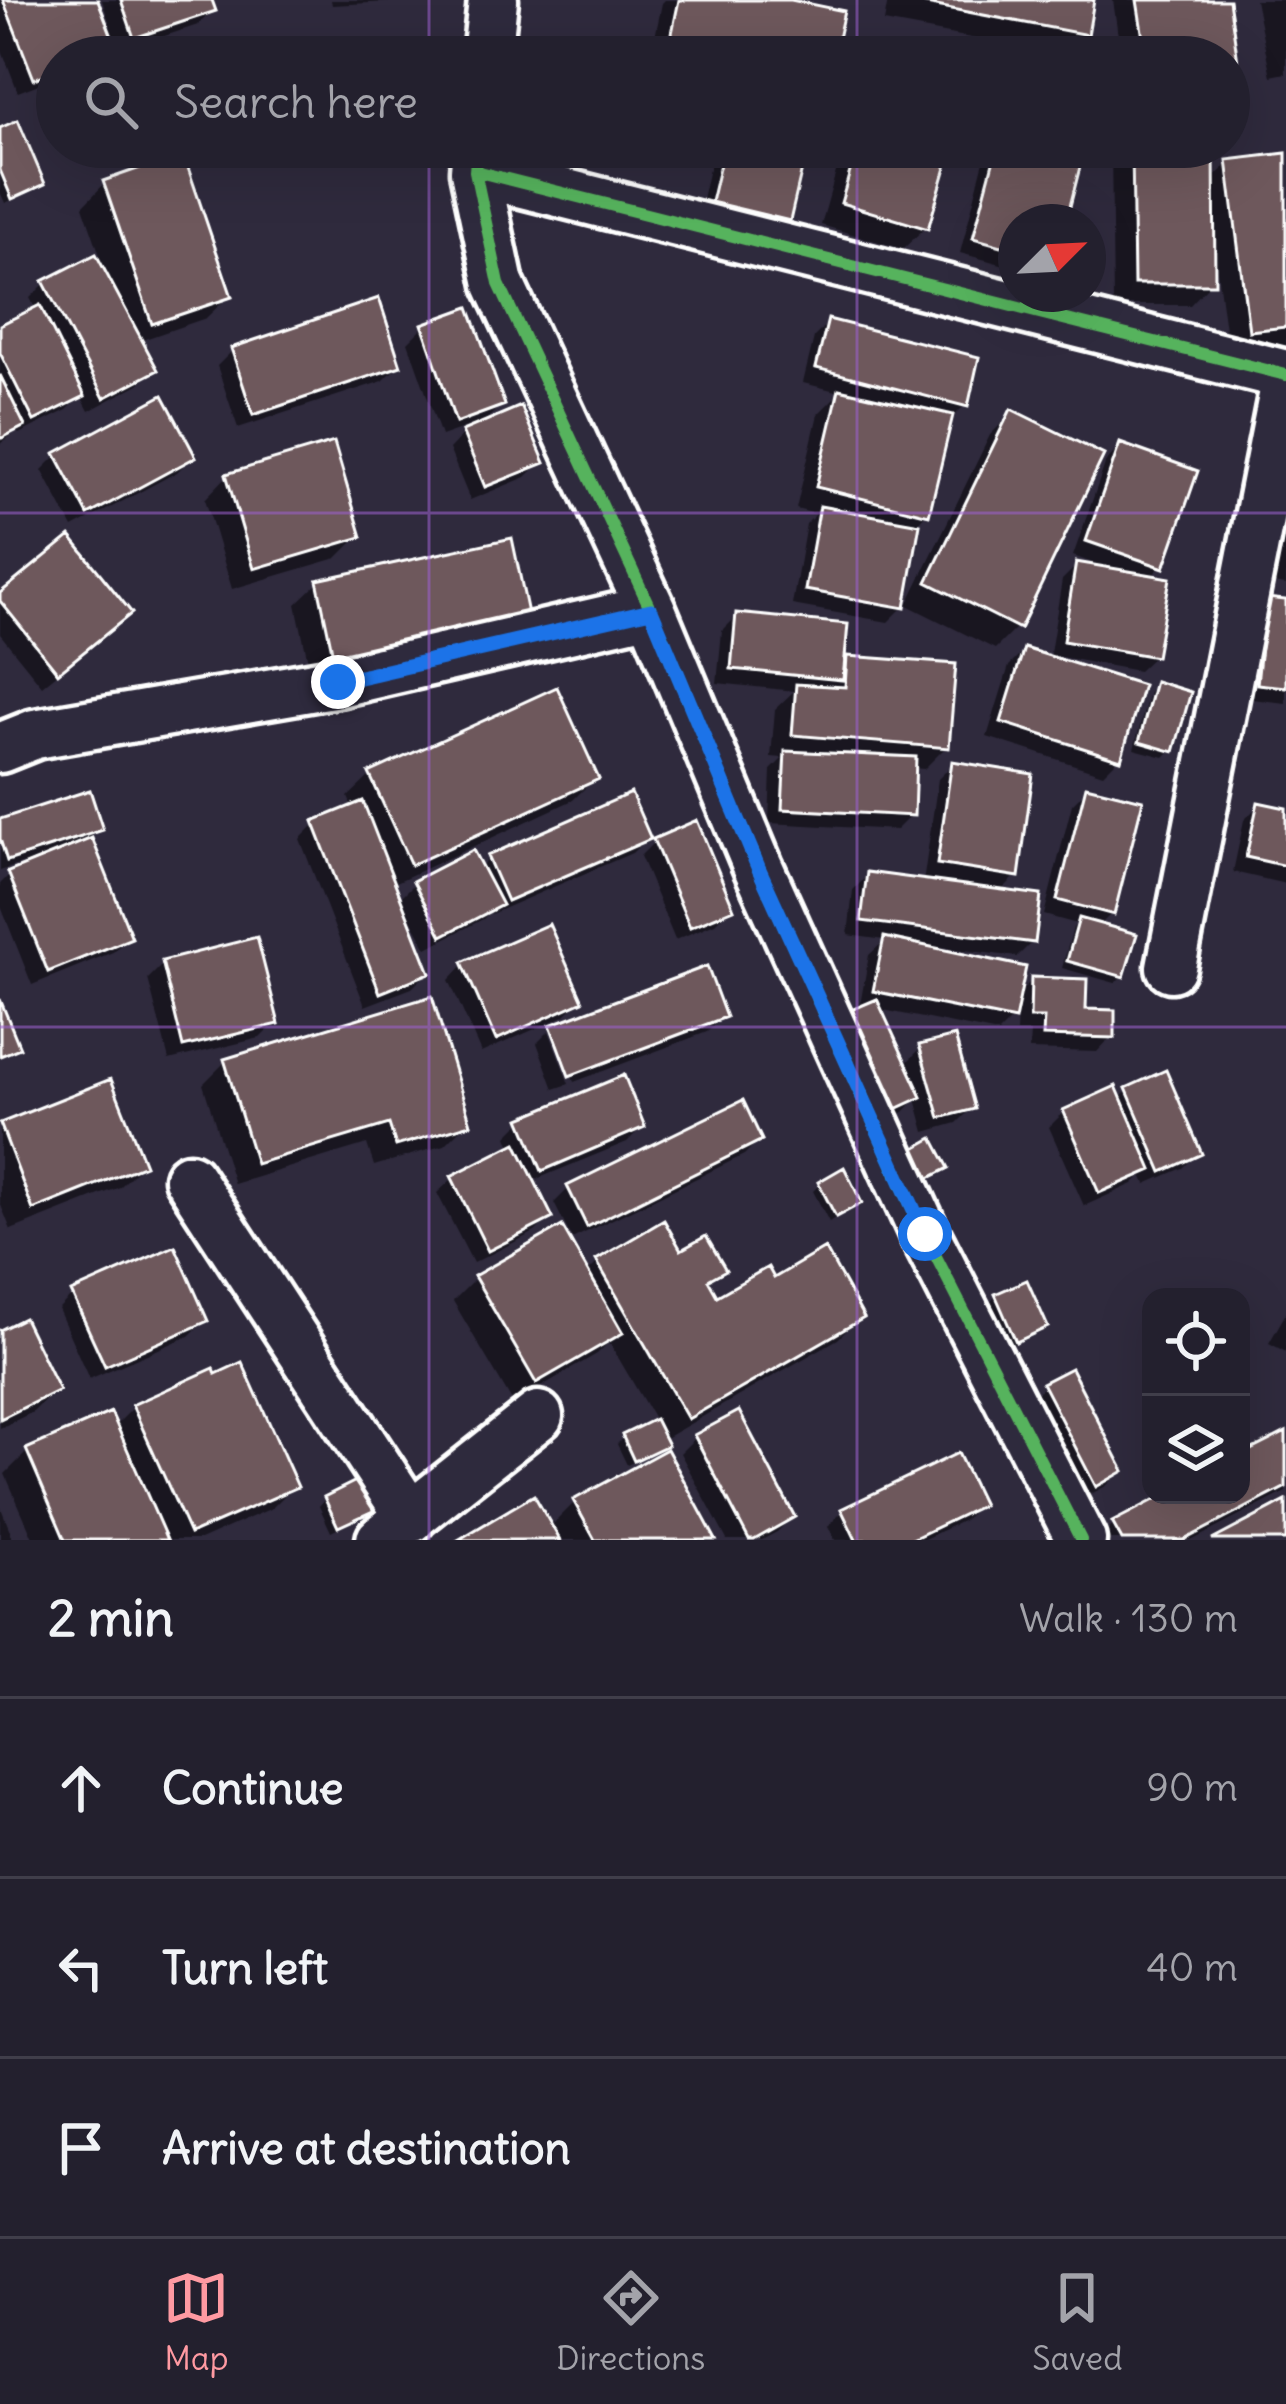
<!DOCTYPE html>
<html lang="en">
<head>
<meta charset="utf-8">
<style>
  :root { --surface:#23202e; --page:#2b2836; --text:#f1f3f6; --muted:#a3a3aa; --line:#403e4a; --accent:#ff9aa2 }
  body { margin:0; font-family:Delius,sans-serif; background:var(--page); color:var(--text) }
  .controls { position:absolute; right:36px; bottom:36px; display:grid; overflow:hidden; border-radius:24px; box-shadow:0 12px 48px #0002 }
  .controls button { width:108px; height:108px; display:grid; place-items:center; padding:0; border:0; border-bottom:3px solid var(--line); background:var(--surface); color:var(--text); font:60px sans-serif }
  .compass { position:absolute; left:998px; top:204px; width:108px; height:108px; border-radius:50%; background:var(--surface); box-shadow:0 12px 48px #0002; rotate:66deg }
  .stop { position:absolute; width:36px; height:36px; margin:-27px; border:9px solid #1a73e8; border-radius:50%; background:#fff }
  .stop.end { background:#1a73e8; border-color:#fff; box-shadow:0 3px 12px #0008 }
  .list { margin:0; padding:0; list-style:none }
  h2 { display:flex; justify-content:space-between; align-items:center; height:156px; margin:0; padding:0 48px; font-size:51px }
  h2 small { font-size:39px; font-weight:400; color:var(--muted) }
  .list li { display:grid; grid-template-columns:78px 1fr auto; gap:36px; align-items:center; box-sizing:border-box; height:180px; padding:0 48px; border-top:3px solid var(--line) }
  .list b { display:block; font-size:45px; white-space:nowrap }
  .list em { font-size:39px; font-style:normal; color:var(--muted) }
  .icon { flex:none; width:66px; height:66px; fill:none; stroke:currentColor; stroke-width:2; stroke-linecap:round; stroke-linejoin:round }
  .map { position:relative; flex:none; width:1286px; height:1540px; overflow:hidden }
  .search { position:absolute; background:var(--surface); box-shadow:0 12px 48px #0002; left:36px; right:36px; top:36px; height:132px; display:flex; align-items:center; gap:30px; box-sizing:border-box; padding:0 42px; border-radius:66px; color:var(--muted); font-size:45px }
  .sheet { height:696px; background:var(--surface) }
  nav { display:flex; justify-content:space-around; align-items:center; box-sizing:border-box; height:168px; border-top:3px solid var(--line); background:var(--surface); font-size:33px; color:var(--muted) }
  nav a { display:grid; justify-items:center; gap:6px }
  nav .on { color:var(--accent) }
  .map>svg:first-child { display:block }
</style>
</head>
<body>
<div class="map">
<svg width="1286" height="1540" viewBox="0 0 1286 1540">
  <rect width="100%" height="100%" fill="#2f2a3d"/>
  <filter id="ink" filterUnits="userSpaceOnUse"><feTurbulence type="fractalNoise" baseFrequency=".00833" numOctaves="2"/><feDisplacementMap in="SourceGraphic" scale="24" xChannelSelector="R" yChannelSelector="G"/><feConvolveMatrix kernelMatrix="1 2 1 2 8 2 1 2 1" color-interpolation-filters="sRGB"/></filter>
  <g filter="url(#ink)">
    <path fill="#0007" d="M 0,0 L 95,0 L 106,29 L 111,27 L 102,0 L 209,0 L 213,10 L 198,25 L 119,51 L 116,42 L 101,57 L 57,57 L 57,77 L 18,92 L 0,45 Z
      M 331,0 L 428,0 L 332,5 Z
      M 665,0 L 777,0 L 831,57 L 651,57 L 662,3 Z
      M 888,0 L 1091,0 L 1085,33 L 1063,55 L 884,22 Z
      M 1113,0 L 1226,0 L 1235,61 L 1229,67 L 1229,57 L 1121,57 Z
      M 1255,0 L 1286,0 L 1286,73 L 1271,76 Z
      M 0,131 L 42,183 L 35,190 L 5,203 L 0,192 Z
      M 714,147 L 804,147 L 787,219 L 772,234 L 698,216 Z
      M 843,147 L 949,147 L 926,227 L 903,249 L 821,225 Z
      M 992,147 L 1038,147 L 1063,222 L 1016,222 L 1016,268 L 960,253 L 986,153 Z
      M 1111,147 L 1211,147 L 1211,180 L 1229,163 L 1286,156 L 1286,345 L 1228,352 L 1216,263 L 1212,263 L 1212,282 L 1190,305 L 1113,305 Z
      M 105,183 L 229,296 L 206,318 L 139,341 L 154,369 L 139,384 L 89,411 L 81,396 L 67,410 L 19,434 L 17,431 L 0,444 L 0,328 L 36,310 L 30,298 L 45,283 L 100,255 L 83,206 Z
      M 829,322 L 965,405 L 950,420 L 926,514 L 917,524 L 903,607 L 888,622 L 792,605 L 806,524 L 816,514 L 796,509 L 818,414 L 840,392 L 803,383 L 814,337 Z
      M 423,327 L 501,405 L 479,427 L 541,462 L 526,477 L 470,500 L 449,449 L 472,425 L 441,436 L 408,342 Z
      M 232,351 L 398,366 L 383,381 L 238,428 L 217,366 Z
      M 1012,413 L 1017,627 L 995,649 L 907,605 L 990,435 Z
      M 1121,446 L 1161,566 L 1150,578 L 1154,656 L 1138,671 L 1055,656 L 1054,660 L 1118,759 L 1103,774 L 987,737 L 1009,666 L 1024,651 L 1049,659 L 1062,580 L 1077,565 L 1101,569 L 1101,566 L 1073,556 L 1106,461 Z
      M 57,455 L 192,457 L 177,472 L 73,528 L 42,470 Z
      M 227,476 L 359,536 L 337,558 L 232,589 L 205,499 Z
      M 1286,505 L 1286,585 L 1266,582 Z
      M 319,582 L 527,622 L 313,685 L 296,604 Z
      M 0,596 L 113,628 L 42,686 L 0,634 Z
      M 1286,603 L 1286,703 L 1243,698 L 1252,616 Z
      M 737,616 L 842,665 L 848,659 L 947,746 L 924,769 L 912,768 L 911,815 L 896,830 L 769,823 L 771,770 L 783,758 L 771,757 L 775,709 L 794,691 L 717,683 L 722,631 Z
      M 1156,685 L 1171,750 L 1164,757 L 1134,749 L 1149,692 Z
      M 953,764 L 1016,876 L 999,893 L 1032,942 L 1017,957 L 941,947 L 940,952 L 1017,995 L 1032,980 L 1083,1012 L 1112,1036 L 1097,1052 L 1029,1050 L 1030,1032 L 1016,1032 L 1017,1014 L 998,1033 L 878,1009 L 904,1065 L 921,1048 L 972,1108 L 957,1123 L 925,1132 L 916,1099 L 904,1112 L 868,1128 L 867,1007 L 860,1005 L 869,955 L 885,940 L 848,935 L 853,890 L 868,875 L 923,883 L 938,779 Z
      M 371,775 L 595,778 L 573,800 L 392,884 L 398,900 L 415,883 L 479,868 L 489,858 L 647,838 L 632,853 L 491,914 L 490,912 L 483,919 L 427,948 L 408,914 L 404,916 L 427,973 L 412,988 L 365,1006 L 300,839 L 315,824 L 353,809 L 348,797 Z
      M 1087,789 L 1112,913 L 1098,927 L 1122,976 L 1115,983 L 1062,968 L 1073,928 L 1077,924 L 1044,915 L 1072,804 Z
      M 1259,805 L 1286,811 L 1286,884 L 1233,872 L 1244,820 Z
      M 0,822 L 99,829 L 89,839 L 128,937 L 113,952 L 32,985 L 0,904 L 0,884 L 9,875 L 26,868 L 24,863 L 0,871 Z
      M 655,841 L 730,908 L 715,923 L 675,940 L 640,856 Z
      M 164,963 L 275,1023 L 260,1038 L 169,1060 L 148,979 Z
      M 464,964 L 579,1001 L 564,1016 L 481,1053 L 449,980 Z
      M 722,1017 L 707,1032 L 574,1082 L 555,1031 L 549,1031 L 569,1084 L 554,1089 L 537,1043 L 552,1028 Z
      M 225,1062 L 467,1123 L 445,1145 L 374,1166 L 367,1144 L 234,1184 L 203,1084 Z
      M 109,1083 L 142,1165 L 120,1187 L 11,1230 L 0,1203 L 0,1127 Z
      M 1127,1091 L 1198,1153 L 1183,1168 L 1146,1184 L 1142,1175 L 1133,1184 L 1084,1206 L 1049,1127 L 1064,1112 L 1118,1100 Z
      M 522,1121 L 642,1127 L 627,1142 L 532,1181 L 550,1217 L 535,1232 L 473,1263 L 437,1193 L 452,1179 L 512,1149 L 507,1136 Z
      M 759,1140 L 744,1155 L 572,1239 L 554,1203 L 569,1188 Z
      M 820,1184 L 859,1202 L 829,1222 L 813,1191 Z
      M 560,1230 L 586,1274 L 598,1262 L 680,1254 L 722,1269 L 707,1285 L 716,1300 L 773,1282 L 860,1317 L 838,1339 L 662,1440 L 664,1444 L 658,1451 L 627,1465 L 617,1444 L 624,1437 L 656,1422 L 609,1342 L 597,1354 L 513,1403 L 453,1301 L 475,1279 Z
      M 73,1294 L 204,1321 L 189,1336 L 89,1379 L 58,1309 Z
      M 996,1296 L 1045,1326 L 1038,1333 L 1009,1346 L 989,1303 Z
      M 1286,1313 L 1286,1352 L 1269,1343 Z
      M 0,1333 L 55,1390 L 33,1412 L 0,1428 Z
      M 1044,1386 L 1121,1471 L 1106,1486 L 1080,1500 L 1029,1400 Z
      M 134,1407 L 294,1486 L 272,1508 L 200,1540 L 34,1540 L 5,1474 L 27,1452 L 114,1427 Z
      M 1286,1435 L 1286,1492 L 1193,1540 L 1099,1540 L 1114,1524 L 1241,1495 L 1241,1459 Z
      M 695,1438 L 792,1517 L 777,1532 L 762,1540 L 727,1540 L 680,1453 Z
      M 325,1499 L 371,1510 L 364,1516 L 331,1532 L 319,1506 Z
      M 575,1502 L 713,1540 L 464,1540 L 549,1528 Z
      M 0,1505 L 12,1536 L 9,1540 L 0,1540 Z
      M 979,1505 L 964,1520 L 922,1540 L 835,1540 L 828,1526 L 843,1511 Z"/>
    <path fill="#6e585c" stroke="#fff" stroke-width="3" d="M 3,0 L 98,0 L 116,47 L 89,57 L 57,57 L 57,70 L 34,79 Z
      M 121,0 L 212,0 L 216,11 L 134,38 Z
      M 679,0 L 791,0 L 844,11 L 834,57 L 667,57 Z
      M 905,0 L 1094,0 L 1088,35 Z
      M 1137,0 L 1229,0 L 1238,62 L 1229,63 L 1229,57 L 1146,57 Z
      M 18,120 L 45,184 L 12,199 L 0,170 L 0,128 Z
      M 724,147 L 807,147 L 790,221 L 711,202 Z
      M 857,147 L 952,147 L 928,229 L 841,203 Z
      M 997,147 L 1051,147 L 1083,155 L 1066,222 L 1016,222 L 1016,250 L 973,238 Z
      M 1132,147 L 1214,147 L 1215,284 L 1134,284 Z
      M 183,153 L 232,297 L 152,324 L 103,181 Z
      M 1286,153 L 1286,327 L 1249,331 L 1227,160 Z
      M 96,254 L 158,370 L 104,398 L 43,281 Z
      M 379,298 L 401,366 L 253,415 L 231,348 Z
      M 40,305 L 85,396 L 34,421 L 0,353 L 0,325 Z
      M 469,307 L 505,405 L 456,423 L 422,324 Z
      M 828,319 L 979,357 L 968,407 L 816,368 Z
      M 0,375 L 25,426 L 0,439 Z
      M 839,389 L 953,415 L 929,515 L 816,487 Z
      M 163,395 L 196,457 L 88,515 L 55,453 Z
      M 521,406 L 545,463 L 485,487 L 462,431 Z
      M 1011,409 L 1104,455 L 1020,629 L 927,582 Z
      M 334,442 L 362,537 L 254,569 L 226,474 Z
      M 1120,443 L 1198,471 L 1164,568 L 1086,541 Z
      M 820,506 L 920,524 L 905,608 L 805,590 Z
      M 70,536 L 132,613 L 58,673 L 0,601 L 0,593 Z
      M 512,538 L 530,623 L 335,665 L 317,580 Z
      M 1076,562 L 1170,578 L 1156,657 L 1063,641 Z
      M 1266,598 L 1286,600 L 1286,687 L 1257,684 Z
      M 736,613 L 848,624 L 843,680 L 731,669 Z
      M 1024,648 L 1143,685 L 1121,760 L 1001,722 Z
      M 847,656 L 956,664 L 949,748 L 792,735 L 796,684 L 845,687 Z
      M 1155,681 L 1191,692 L 1174,752 L 1139,742 Z
      M 557,687 L 599,779 L 411,865 L 369,773 Z
      M 785,751 L 916,757 L 914,816 L 782,809 Z
      M 952,761 L 1033,774 L 1019,877 L 937,864 Z
      M 1086,786 L 1143,800 L 1114,915 L 1057,900 Z
      M 90,790 L 103,830 L 7,861 L 0,839 L 0,819 Z
      M 631,793 L 651,839 L 507,901 L 487,856 Z
      M 363,801 L 430,973 L 380,993 L 313,821 Z
      M 1258,802 L 1286,808 L 1286,866 L 1246,857 Z
      M 697,820 L 734,909 L 690,927 L 653,839 Z
      M 92,838 L 132,938 L 48,972 L 8,872 Z
      M 473,850 L 502,905 L 442,936 L 413,881 Z
      M 867,872 L 1041,895 L 1035,943 L 861,921 Z
      M 1079,918 L 1137,934 L 1124,977 L 1067,961 Z
      M 549,924 L 583,1001 L 496,1040 L 462,962 Z
      M 257,937 L 279,1024 L 183,1047 L 162,961 Z
      M 884,937 L 1026,967 L 1015,1020 L 873,991 Z
      M 707,966 L 726,1017 L 569,1076 L 550,1025 Z
      M 1031,977 L 1087,979 L 1086,1009 L 1115,1010 L 1115,1038 L 1043,1036 L 1044,1018 L 1030,1018 Z
      M 432,996 L 471,1124 L 396,1146 L 389,1124 L 256,1164 L 224,1059 Z
      M 0,999 L 20,1048 L 0,1056 Z
      M 877,999 L 922,1097 L 883,1115 L 837,1016 Z
      M 955,1036 L 975,1109 L 940,1118 L 919,1045 Z
      M 1166,1070 L 1202,1154 L 1162,1172 L 1126,1088 Z
      M 624,1075 L 645,1127 L 542,1171 L 520,1118 Z
      M 111,1079 L 145,1165 L 33,1210 L 0,1123 Z
      M 1116,1086 L 1152,1170 L 1099,1193 L 1063,1110 Z
      M 743,1100 L 762,1140 L 587,1227 L 567,1186 Z
      M 933,1138 L 949,1168 L 923,1181 L 908,1152 Z
      M 516,1143 L 553,1218 L 488,1251 L 451,1176 Z
      M 844,1167 L 862,1203 L 836,1217 L 818,1182 Z
      M 664,1220 L 681,1250 L 706,1236 L 726,1270 L 708,1280 L 717,1296 L 768,1267 L 774,1278 L 825,1248 L 864,1318 L 688,1419 L 596,1260 Z
      M 562,1226 L 623,1333 L 536,1383 L 474,1276 Z
      M 175,1246 L 208,1321 L 105,1366 L 71,1292 Z
      M 1027,1280 L 1048,1327 L 1016,1342 L 995,1294 Z
      M 24,1318 L 59,1390 L 0,1419 L 0,1330 Z
      M 242,1362 L 298,1487 L 190,1534 L 132,1405 L 214,1368 L 216,1374 Z
      M 1071,1368 L 1124,1471 L 1096,1487 L 1042,1383 Z
      M 739,1411 L 795,1517 L 754,1540 L 749,1540 L 694,1435 Z
      M 111,1412 L 167,1540 L 65,1540 L 26,1449 Z
      M 655,1419 L 668,1445 L 634,1461 L 622,1435 Z
      M 1286,1432 L 1286,1487 L 1184,1540 L 1122,1540 L 1112,1522 L 1164,1495 L 1241,1495 L 1241,1455 Z
      M 667,1449 L 716,1540 L 595,1540 L 573,1500 Z
      M 958,1453 L 983,1505 L 910,1540 L 856,1540 L 841,1509 Z
      M 360,1479 L 375,1510 L 338,1527 L 324,1497 Z
      M 534,1495 L 560,1540 L 458,1540 Z
      M 1286,1501 L 1286,1540 L 1212,1540 Z"/>
    <g fill="none" stroke-linecap="round" stroke-linejoin="round">
      <g stroke="#fff" stroke-width="57">
        <path id="minor" d="M 487,57 L 493,0
          M 477,147 L 475,171 L 499,284 L 651,610 L 758,867 L 925,1235 L 1081,1540
          M 475,171 L 1286,375
          M 0,748 L 35,734 L 338,682 L 651,610
          M 1171,967 L 1286,381
          M 189,1178 L 411,1518
          M 381,1540 L 538,1416"/>
      </g>
      <use href="#minor" stroke="#2f2a3d" stroke-width="48"/>
      <g stroke="#2f2a3d" stroke-width="20">
        <path id="cycleway" d="M 477,147 L 475,171 L 499,284 L 651,610 L 758,867 L 925,1235 L 1081,1540
          M 475,171 L 1286,375"/>
      </g>
      <use href="#cycleway" stroke="#56b35d" stroke-width="12"/>
    </g>
  </g>
  <g fill="none" stroke-linecap="round" stroke-linejoin="round" filter="url(#ink)">
    <path stroke="#1a73e8" stroke-width="15" d="M 338,682 L 651,610 L 758,867 L 925,1234"/>
  </g>
  <path fill="none" stroke="#9c61cf" stroke-width="3" stroke-opacity="0.55" d="M 429,0 L 429,57M 857,0 L 857,57M 429,147 L 429,1540M 857,147 L 857,1540M 0,513 L 1286,513M 0,1027 L 1286,1027"/>
</svg>
<div class="controls">
<button><svg class="icon" aria-label="locate" viewBox="0 0 24 24"><circle cx="12" cy="12" r="6"/><path d="M12 2v4M12 18v4M2 12h4M18 12h4"/></svg></button>
<button><svg class="icon" aria-label="layers" viewBox="0 0 24 24"><path d="M12 4l9 5-9 5-9-5zM3 14l9 5 9-5"/></svg></button>
</div>
<svg class="compass" viewBox="-18 -18 36 36"><path d="M0-13l5 13h-10z" fill="#e53935"/><path d="M0 13l5-13h-10z" fill="#a3a3aa"/></svg>
<div class="stop" style="left:925px;top:1234px"></div>
<div class="stop end" style="left:338px;top:682px"></div>
<div class="search"><svg class="icon" aria-label="search" viewBox="0 0 24 24"><circle cx="10" cy="10" r="6"/><path d="M15 15l6 6"/></svg>Search here</div>
</div>
<section class="sheet">
<h2>2 min<small>Walk · 130 m</small></h2>
<ul class="list">
<li><svg class="icon" aria-label="ahead" viewBox="0 0 24 24"><path d="M12 20V5M6 11l6-6 6 6"/></svg><div><b>Continue</b></div><em>90 m</em></li>
<li><svg class="icon" aria-label="left" viewBox="0 0 24 24"><path d="M17 20v-9H6M10 6l-5 5 5 5"/></svg><div><b>Turn left</b></div><em>40 m</em></li>
<li><svg class="icon" aria-label="arrive" viewBox="0 0 24 24"><path d="M6 21V4h12l-3 4 3 4H6"/></svg><div><b>Arrive at destination</b></div></li>
</ul>
</section>
<nav>
<a class="on"><svg class="icon" aria-label="map" viewBox="0 0 24 24"><path d="M3 6l6-2 6 2 6-2v14l-6 2-6-2-6 2zM9 4v14M15 6v14"/></svg>Map</a>
<a><svg class="icon" aria-label="directions" viewBox="0 0 24 24"><path d="M12 3l9 9-9 9-9-9zM9 14v-3h6M13 9l2 2-2 2"/></svg>Directions</a>
<a><svg class="icon" aria-label="saved" viewBox="0 0 24 24"><path d="M7 4h10v16l-5-4-5 4z"/></svg>Saved</a>
</nav>
</body>
</html>
